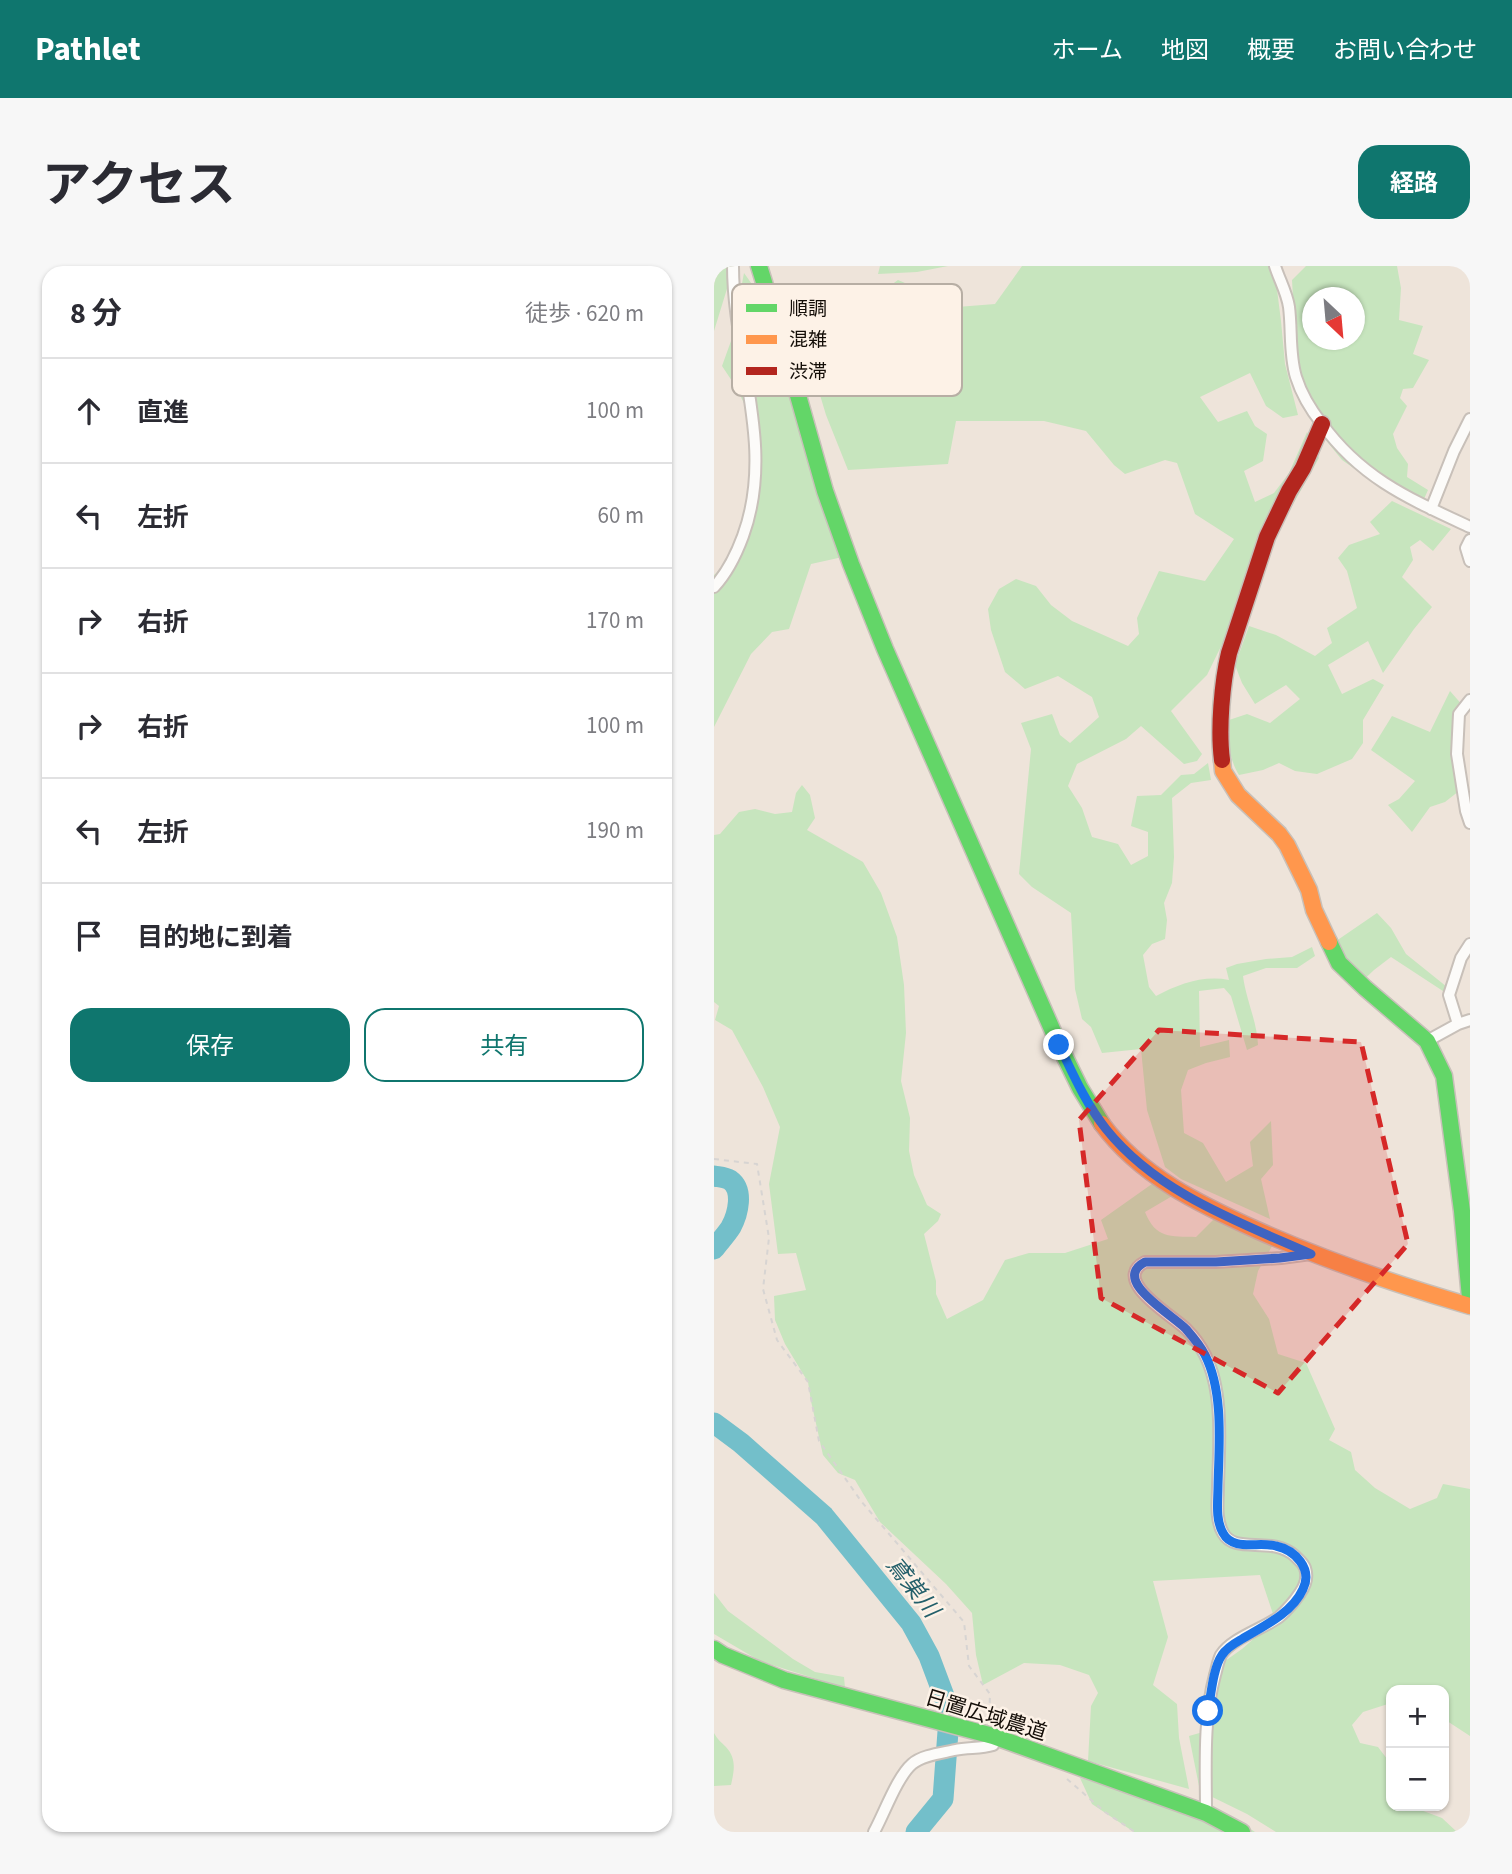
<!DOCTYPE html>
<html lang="ja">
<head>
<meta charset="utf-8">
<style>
  :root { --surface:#fff; --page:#f7f7f7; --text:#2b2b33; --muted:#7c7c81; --line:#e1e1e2; --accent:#0f766e }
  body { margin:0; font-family:"Source Sans 3","Noto Sans JP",sans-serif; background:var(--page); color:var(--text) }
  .controls { position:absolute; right:21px; bottom:21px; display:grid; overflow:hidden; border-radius:14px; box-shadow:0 2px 5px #0004 }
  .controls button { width:63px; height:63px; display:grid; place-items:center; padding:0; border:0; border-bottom:2px solid var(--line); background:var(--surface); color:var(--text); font:35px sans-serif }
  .compass { position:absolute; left:588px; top:21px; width:63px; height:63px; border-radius:50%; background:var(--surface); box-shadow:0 2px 5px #0004; rotate:154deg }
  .stop { position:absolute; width:21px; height:21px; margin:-16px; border:5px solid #1a73e8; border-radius:50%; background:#fff }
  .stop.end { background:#1a73e8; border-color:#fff; box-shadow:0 2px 7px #0008 }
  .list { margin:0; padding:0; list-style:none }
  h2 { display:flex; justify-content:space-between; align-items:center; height:91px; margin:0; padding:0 28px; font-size:30px }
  h2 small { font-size:23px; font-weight:400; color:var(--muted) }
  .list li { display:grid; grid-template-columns:46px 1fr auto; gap:21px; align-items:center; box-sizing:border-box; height:105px; padding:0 28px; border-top:2px solid var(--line) }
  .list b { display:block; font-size:26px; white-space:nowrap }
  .list em { font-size:23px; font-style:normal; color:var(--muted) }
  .actions { display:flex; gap:14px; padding:21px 28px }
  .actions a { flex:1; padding:16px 0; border:2px solid var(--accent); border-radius:21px; text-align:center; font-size:24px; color:var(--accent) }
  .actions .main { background:var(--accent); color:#fff }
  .icon { flex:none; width:38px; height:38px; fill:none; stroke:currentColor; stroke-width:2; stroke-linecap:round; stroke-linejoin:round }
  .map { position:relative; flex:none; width:756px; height:1566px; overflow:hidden; border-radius:21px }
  header { display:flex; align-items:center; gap:42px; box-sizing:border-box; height:98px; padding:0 35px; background:var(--accent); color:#fff }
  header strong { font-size:33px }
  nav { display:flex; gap:38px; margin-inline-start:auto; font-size:24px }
  .intro { display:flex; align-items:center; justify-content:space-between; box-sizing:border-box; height:168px; padding:0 42px }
  h1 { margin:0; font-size:49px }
  .button { padding:18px 32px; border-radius:21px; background:var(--accent); color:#fff; font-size:24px; font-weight:700 }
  main { display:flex; gap:42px; padding:0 42px }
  aside { flex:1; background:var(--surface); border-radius:21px; box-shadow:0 2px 5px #0004 }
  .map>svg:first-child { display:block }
</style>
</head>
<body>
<header>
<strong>Pathlet</strong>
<nav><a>ホーム</a><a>地図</a><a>概要</a><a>お問い合わせ</a></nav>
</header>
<div class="intro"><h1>アクセス</h1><a class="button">経路</a></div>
<main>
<aside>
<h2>8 分<small>徒歩 · 620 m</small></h2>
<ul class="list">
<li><svg class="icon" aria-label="ahead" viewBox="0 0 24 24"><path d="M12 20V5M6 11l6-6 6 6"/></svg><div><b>直進</b></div><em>100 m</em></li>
<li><svg class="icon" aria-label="left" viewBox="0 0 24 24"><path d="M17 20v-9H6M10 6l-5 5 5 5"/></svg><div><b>左折</b></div><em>60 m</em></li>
<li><svg class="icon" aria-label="right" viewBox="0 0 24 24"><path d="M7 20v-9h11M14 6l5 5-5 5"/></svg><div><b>右折</b></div><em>170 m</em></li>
<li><svg class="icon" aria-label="right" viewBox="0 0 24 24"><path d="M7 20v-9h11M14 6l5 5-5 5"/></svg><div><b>右折</b></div><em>100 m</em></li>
<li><svg class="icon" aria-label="left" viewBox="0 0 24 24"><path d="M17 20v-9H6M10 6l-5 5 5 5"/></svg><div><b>左折</b></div><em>190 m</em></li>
<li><svg class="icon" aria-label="arrive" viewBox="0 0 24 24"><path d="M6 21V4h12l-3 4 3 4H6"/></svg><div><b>目的地に到着</b></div></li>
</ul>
<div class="actions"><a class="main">保存</a><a>共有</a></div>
</aside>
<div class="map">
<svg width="756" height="1566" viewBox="0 0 756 1566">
  <rect width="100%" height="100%" fill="#eee4da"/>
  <path fill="#c7e5be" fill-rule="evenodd" d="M 0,0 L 20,0 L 0,65 Z
    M 166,0 L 234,0 L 203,6 L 164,8 Z
    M 308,0 L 560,0 L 567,55 L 571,98 L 584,149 L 569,152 L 552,140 L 536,107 L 486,131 L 504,156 L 533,145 L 541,160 L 553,168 L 549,195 L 530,205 L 541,236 L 560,227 L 575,207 L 593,166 L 605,192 L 559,274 L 493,409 L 457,445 L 488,488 L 483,495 L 470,498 L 427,460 L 412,473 L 363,498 L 354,520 L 368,542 L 378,571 L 404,578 L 417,599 L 434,590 L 434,566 L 417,560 L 423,530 L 447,529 L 467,509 L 480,508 L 494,497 L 497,514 L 477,517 L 458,532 L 460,591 L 458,617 L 450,637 L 453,654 L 451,673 L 438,678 L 429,689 L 435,721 L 442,730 C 465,718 489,709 515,714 L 512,702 L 523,698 L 552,693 L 578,691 L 598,681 L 601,690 L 583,702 L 552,702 L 529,710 C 532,734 543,755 544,779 L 533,784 L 517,730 L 510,722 L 485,725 L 486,781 L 515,774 L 516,791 L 492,797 L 474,804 L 467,824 L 470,867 L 489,877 L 512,916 L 539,900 L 536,876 L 557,855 L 559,899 L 547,913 L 556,953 L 467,913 L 451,901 L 433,844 L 427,783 L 388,787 L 377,761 L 368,753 L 361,723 L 357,647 L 318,621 L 305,608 L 317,483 L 307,457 L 338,448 L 346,469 L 356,477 L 385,451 L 378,431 L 344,410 L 311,423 L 291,406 L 277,364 L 274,343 L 285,323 L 302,313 L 322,320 L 337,339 L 358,355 L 414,380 L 425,368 L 423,352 L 445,305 L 491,315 L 520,273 L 481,248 L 463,197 L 451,194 L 411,208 L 400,199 L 372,165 L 330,155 L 242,155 L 234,198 L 134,204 L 112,149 L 97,99 L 118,69 L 145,42 L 184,14 L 198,20 L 205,44 L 281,38 Z
    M 592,0 L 683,0 L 687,22 L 685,54 L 709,60 L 699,88 L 715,94 L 699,122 L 689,123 L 686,132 L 693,140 L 679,168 L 683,182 L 694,198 L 693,211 L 714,224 L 710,233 L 661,217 L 628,194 L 611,173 L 596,151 L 582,85 L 578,14 ZM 598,32 L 640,32 L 640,74 L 598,74 Z
    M 30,7 L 50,35 L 133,290 L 97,298 L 75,363 L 58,366 L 37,388 L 0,461 L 0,309 L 30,282 L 45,233 L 46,194 L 44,166 L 22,121 L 8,100 L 17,75 Z
    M 678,235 L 737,263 L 719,285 L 706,274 L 696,281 L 699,294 L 688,311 L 718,341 L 700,363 L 669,407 L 654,375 L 614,399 L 628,428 L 659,413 L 670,419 L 649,454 L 649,477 L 638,493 L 603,508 L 581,505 L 565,497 L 549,504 L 525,509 C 514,491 515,476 515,454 L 533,448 L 556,457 L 586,433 L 572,419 L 541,438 L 528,417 L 521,399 L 535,360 L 562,369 L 601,390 L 618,377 L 613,362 L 643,342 L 633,305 L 624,292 L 635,279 L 666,268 L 656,256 Z
    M 736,425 L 750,441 L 745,525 L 731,536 L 716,541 L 698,566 L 674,539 L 685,533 L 701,515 L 657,484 L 678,450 L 716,466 Z
    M 88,519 L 96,529 L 101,552 L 93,564 L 149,596 L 167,627 L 183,671 L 190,719 L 192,767 L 187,815 L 196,852 L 195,885 L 200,909 L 213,939 L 227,948 L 224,955 L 210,968 L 222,1015 L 222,1028 L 233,1053 L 269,1034 L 291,994 L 315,987 L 351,987 L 394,973 L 387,954 L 445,913 L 460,929 L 431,946 C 442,973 456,970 482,971 L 502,951 L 561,975 L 544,1005 L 539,1028 L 555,1053 L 564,1088 L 592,1097 L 621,1163 L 615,1174 L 637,1186 L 641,1204 L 661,1222 L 696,1243 L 723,1232 L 729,1218 L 756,1223 L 756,1470 L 730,1453 L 730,1424 L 716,1423 L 677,1424 L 677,1437 L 649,1446 L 638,1459 L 646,1477 L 664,1481 L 677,1498 L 677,1540 L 696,1540 L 728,1552 L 743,1566 L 562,1566 L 533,1548 L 486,1525 L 475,1470 L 496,1464 L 494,1407 L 528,1383 L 561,1354 L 546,1309 L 439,1315 L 454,1371 L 439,1419 L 463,1438 L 465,1472 L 475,1523 L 374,1495 L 377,1440 L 384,1427 L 375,1409 L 346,1399 L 310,1397 L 269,1419 L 262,1389 L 258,1347 L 232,1318 L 166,1256 L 141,1214 L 124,1207 L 109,1189 L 97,1135 L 94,1116 L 71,1078 L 61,1054 L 60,1030 L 92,1024 L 82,987 L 64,988 L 55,918 L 66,861 L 49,821 L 18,764 L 1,754 L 5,740 L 0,736 L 0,569 L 6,568 L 25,546 L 41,543 L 61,548 L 78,546 L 82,527 Z
    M 663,647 L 677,662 L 692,688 L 733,721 L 735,729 L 677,691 L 660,704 L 641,722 L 629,712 L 609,684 Z
    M 0,1327 L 14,1345 L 79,1393 L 101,1406 L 130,1411 L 131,1422 L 46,1395 L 0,1368 Z
    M 0,1467 C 3,1473 7,1476 12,1481 C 23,1493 20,1505 17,1519 L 0,1520 Z
    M 366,1512 L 479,1535 L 526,1556 L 541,1566 L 420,1566 L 378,1538 Z"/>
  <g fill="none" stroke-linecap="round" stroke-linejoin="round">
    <path stroke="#73bfca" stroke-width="21" d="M 0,910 C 5,911 11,911 16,914 C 30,924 24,948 17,961 C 12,969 5,976 0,983
      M 0,1157 L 27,1177 L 110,1250 L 197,1357 L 215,1390 L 230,1430 L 235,1452 L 229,1533 L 202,1566"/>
    <g stroke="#c8c0b9" stroke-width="14">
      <path id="street" d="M 561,0 C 565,13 573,27 575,41 C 578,64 575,88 582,111 C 587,127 597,144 608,158 C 648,213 696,233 756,261
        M 717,243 L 740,185 L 756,153
        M 756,274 L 752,282 L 756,295
        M 0,321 C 14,306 22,289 29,270 C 62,180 19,91 19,0
        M 756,434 L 745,448 L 743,488 L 752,545 L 756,557
        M 744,758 L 735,729 L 747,692 L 756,678
        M 713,775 L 744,758 L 756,754
        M 492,1547 C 492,1501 489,1453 501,1409 C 503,1402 504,1395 507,1389 C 518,1372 549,1363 565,1351 C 573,1344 580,1336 586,1327 C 591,1320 594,1311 591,1302 C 589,1297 585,1294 581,1290 C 557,1269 521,1289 509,1267 C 501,1253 504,1235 504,1220 C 505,1179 510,1126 491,1089 C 486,1079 480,1071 472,1063 C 459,1050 396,1014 431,996 L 502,996 L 567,992 L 597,988
        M 160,1566 C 170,1548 183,1511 198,1498 C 208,1489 228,1487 241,1484 C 254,1481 266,1483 279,1479 L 279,1470"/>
    </g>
    <g stroke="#c8c0b9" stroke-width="19">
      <path id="fast" d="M 45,0 L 74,94 L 111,225 L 137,298 L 171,383 L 345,779 L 366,822 L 388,858
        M 615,676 L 625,697 L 651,722 L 713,775 L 730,810 L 748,945 L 756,1032
        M 0,1383 L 9,1389 L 70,1414 L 279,1470 L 492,1547 L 528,1566"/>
    </g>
    <g stroke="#c8c0b9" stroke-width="19">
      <path id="slow" d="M 508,494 L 509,505 L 524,529 L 565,568 L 573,579 L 595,624 L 600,644 L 615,676
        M 388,858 C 426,910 487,939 545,965 C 613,995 684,1019 756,1040"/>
    </g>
    <g stroke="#c8c0b9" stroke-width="19">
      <path id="jam" d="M 508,494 C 504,464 508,416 515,387 L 553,271 L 575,225 L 589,202 L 608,158"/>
    </g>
    <path stroke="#d7d4d2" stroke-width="2" stroke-dasharray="5 5" stroke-linecap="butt" d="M 0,893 L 43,898 L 55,972 L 49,1023 L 63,1074 L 94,1116 L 105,1175 L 147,1235 L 250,1356 L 255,1400 L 276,1428 L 275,1454
      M 353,1513 L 391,1546 L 421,1566"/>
    <use href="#street" stroke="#fcfbf9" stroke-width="10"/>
    <use href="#fast" stroke="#63d668" stroke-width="16"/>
    <use href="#slow" stroke="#ff974d" stroke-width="16"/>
    <use href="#jam" stroke="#b3261e" stroke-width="16"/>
  </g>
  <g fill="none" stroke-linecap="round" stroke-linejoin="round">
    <path stroke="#1a73e8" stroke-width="9" d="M 345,779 C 359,808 372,838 392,863 C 443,927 525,956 597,988 L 566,992 L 502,996 L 431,996 C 396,1014 459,1049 472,1063 C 479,1071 486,1079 491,1089 C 510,1126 505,1179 504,1220 C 504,1235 501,1253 509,1267 C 519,1286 545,1275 562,1280 C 581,1284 599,1303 589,1323 C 578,1347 550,1360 528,1373 C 521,1377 513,1381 508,1389 C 499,1402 497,1429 494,1445"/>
  </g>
  <path fill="#d62828" fill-opacity="0.2" stroke="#d62828" stroke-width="5" stroke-dasharray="14 9" stroke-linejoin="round" d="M 445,764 L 647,776 L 694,978 L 564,1127 L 387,1032 L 365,854 Z"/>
  <g text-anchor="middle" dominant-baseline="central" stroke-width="5" stroke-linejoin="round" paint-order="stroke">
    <g font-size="21" fill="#140e08" stroke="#fdf2e7">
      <text transform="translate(272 1449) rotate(17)">日置広域農道</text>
    </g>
    <g font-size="23" font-style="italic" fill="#235f6a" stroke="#fdf2e7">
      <text transform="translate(199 1321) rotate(52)">鳶巣川</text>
    </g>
  </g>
  <rect x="18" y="18" width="230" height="112" rx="10" fill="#fdf2e7" stroke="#b7aea4" stroke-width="2"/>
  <rect x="32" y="38" width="31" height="8" fill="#63d668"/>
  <rect x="32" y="69" width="31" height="9" fill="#ff974d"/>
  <rect x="32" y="101" width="31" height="8" fill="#b3261e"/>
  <g font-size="19" fill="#140e08">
    <text x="75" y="49">順調</text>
    <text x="75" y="80">混雑</text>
    <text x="75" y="112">渋滞</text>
  </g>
</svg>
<div class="controls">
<button>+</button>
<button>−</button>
</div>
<svg class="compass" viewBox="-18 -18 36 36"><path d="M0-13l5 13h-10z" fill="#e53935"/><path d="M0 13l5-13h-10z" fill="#7c7c81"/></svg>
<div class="stop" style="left:494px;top:1445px"></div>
<div class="stop end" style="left:345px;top:779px"></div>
</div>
</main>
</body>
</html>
